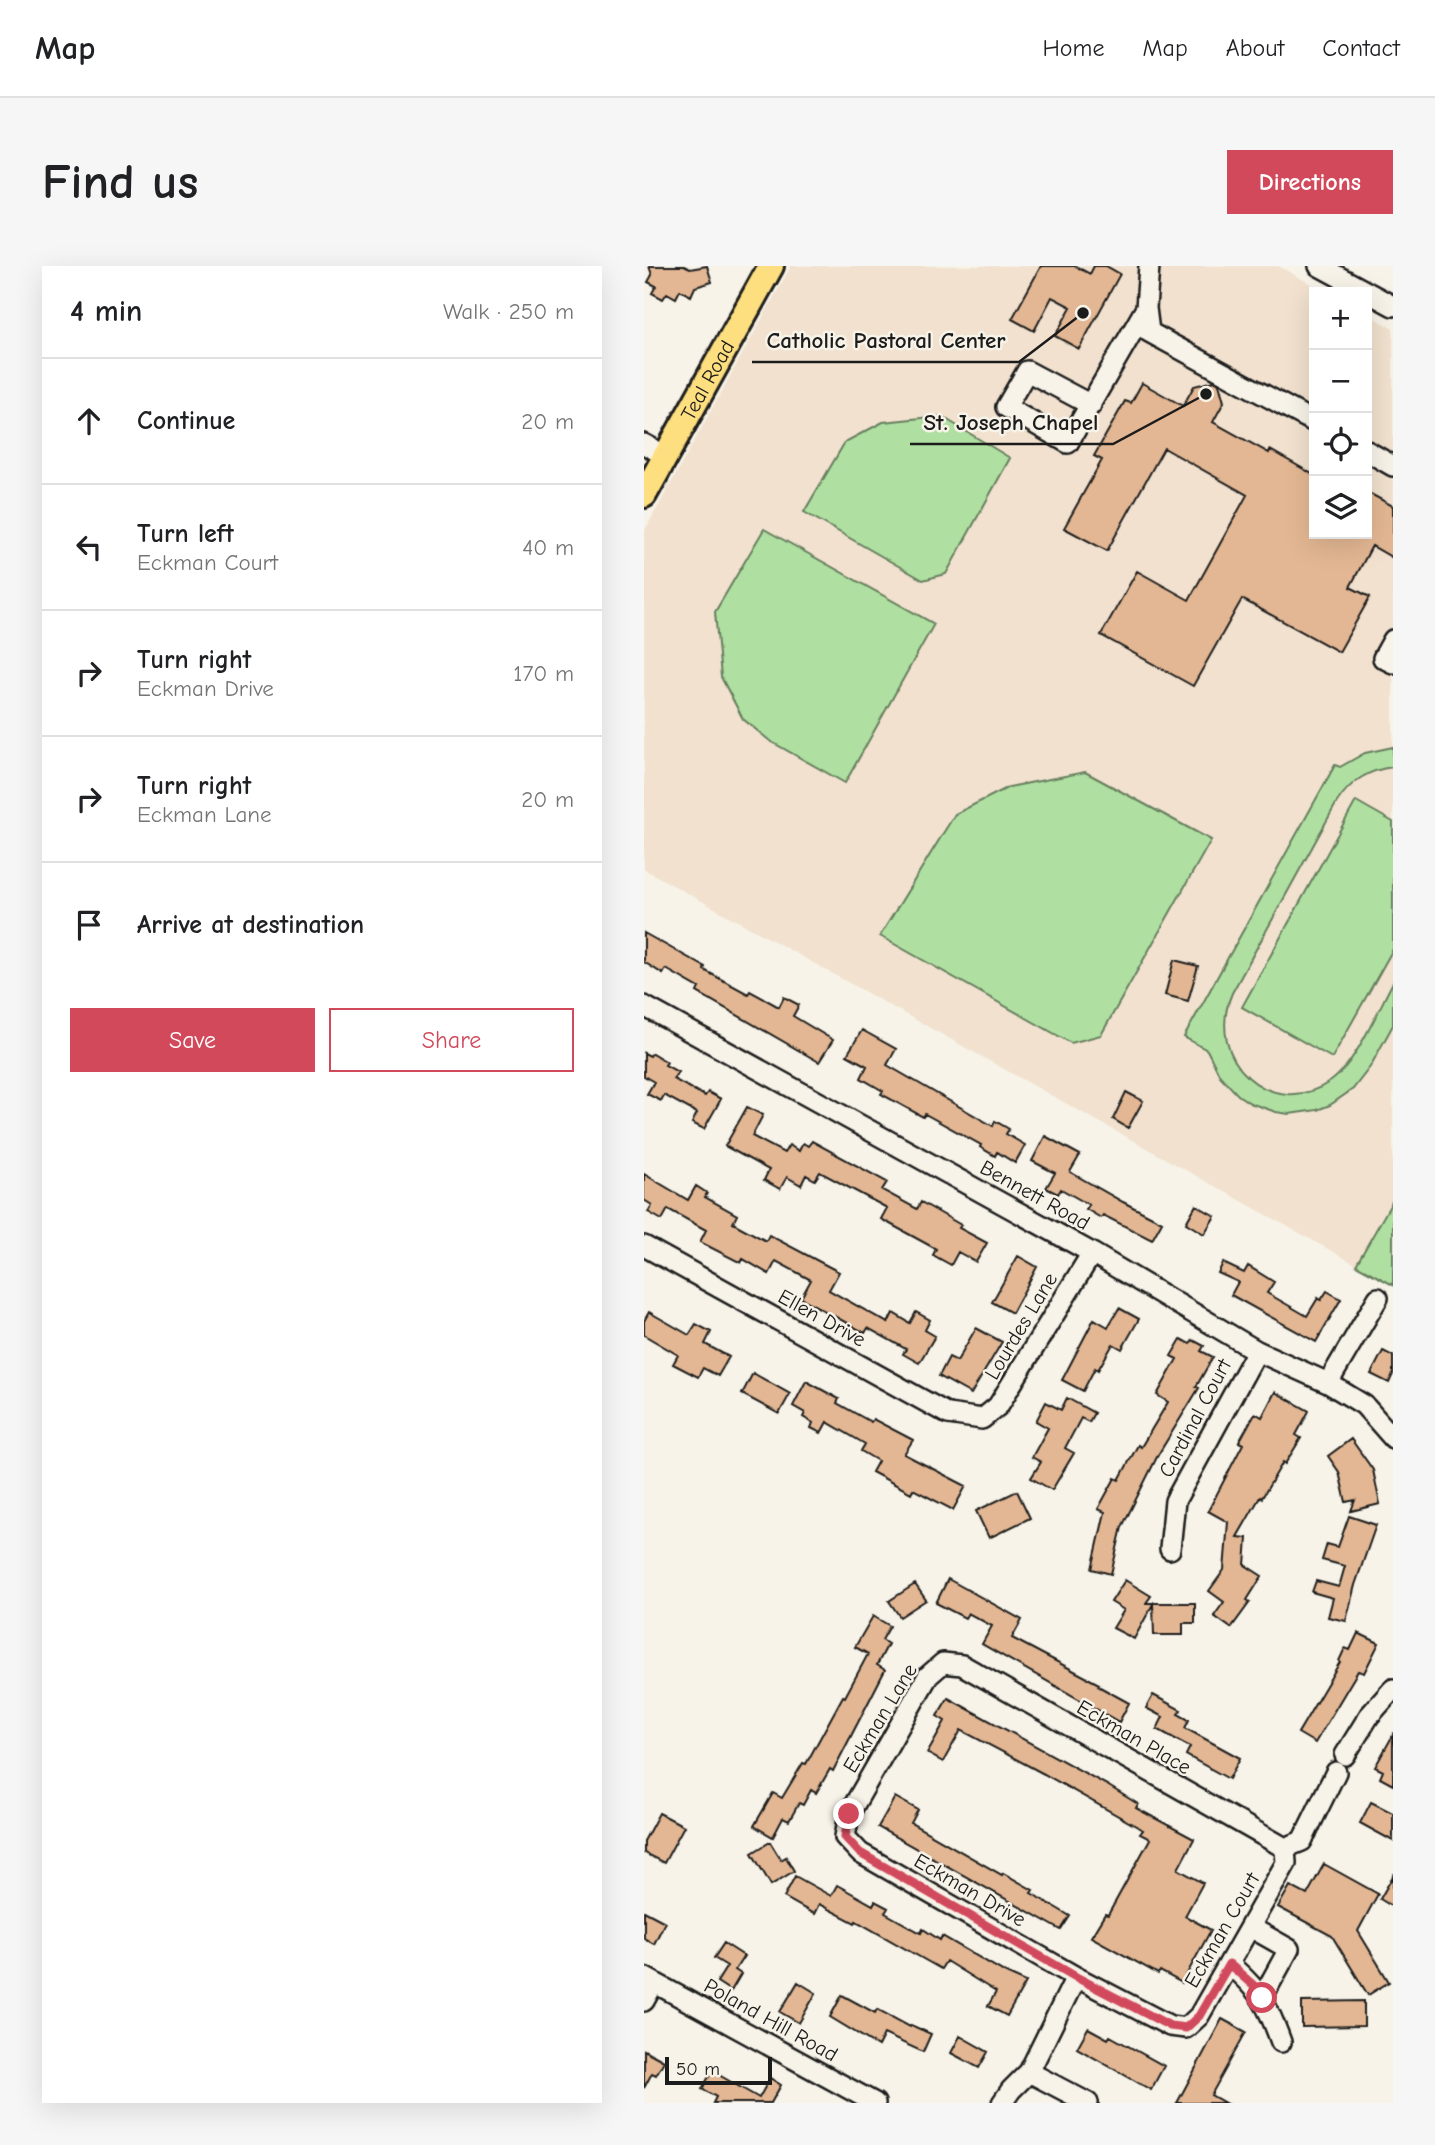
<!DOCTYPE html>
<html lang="en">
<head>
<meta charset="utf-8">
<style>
  :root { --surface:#fff; --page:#f6f6f6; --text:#202124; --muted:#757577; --line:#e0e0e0; --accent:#d1495b }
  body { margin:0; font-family:"Comic Neue",sans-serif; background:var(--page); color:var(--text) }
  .controls { position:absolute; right:21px; top:21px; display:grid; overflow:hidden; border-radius:0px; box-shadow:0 7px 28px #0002 }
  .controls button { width:63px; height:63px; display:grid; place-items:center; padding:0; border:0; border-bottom:2px solid var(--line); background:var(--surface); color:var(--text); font:35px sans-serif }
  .scale { position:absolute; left:21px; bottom:18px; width:107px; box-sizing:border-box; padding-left:7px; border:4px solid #1c1c1c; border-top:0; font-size:19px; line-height:24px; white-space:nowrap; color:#1c1c1c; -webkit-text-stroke:5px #f7f3e8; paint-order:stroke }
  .stop { position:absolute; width:21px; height:21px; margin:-16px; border:5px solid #d1495b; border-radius:50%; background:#fff }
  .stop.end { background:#d1495b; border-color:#fff; box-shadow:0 2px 7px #0008 }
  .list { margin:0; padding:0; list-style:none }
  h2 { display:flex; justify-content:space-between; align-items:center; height:91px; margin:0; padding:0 28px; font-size:30px }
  h2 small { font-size:23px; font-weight:400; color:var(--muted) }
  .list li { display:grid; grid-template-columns:46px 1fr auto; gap:21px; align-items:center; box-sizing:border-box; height:126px; padding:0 28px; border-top:2px solid var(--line) }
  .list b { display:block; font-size:26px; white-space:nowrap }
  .list p { margin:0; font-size:23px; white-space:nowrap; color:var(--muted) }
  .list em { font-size:23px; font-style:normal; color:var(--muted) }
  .actions { display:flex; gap:14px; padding:21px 28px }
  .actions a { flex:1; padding:16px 0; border:2px solid var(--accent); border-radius:0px; text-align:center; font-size:24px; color:var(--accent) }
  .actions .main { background:var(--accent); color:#fff }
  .icon { flex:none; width:38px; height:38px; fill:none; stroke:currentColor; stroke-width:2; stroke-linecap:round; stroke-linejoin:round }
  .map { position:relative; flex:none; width:749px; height:1837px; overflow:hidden; border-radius:0px }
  header { display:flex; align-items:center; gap:42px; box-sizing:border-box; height:98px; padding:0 35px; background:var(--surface); border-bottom:2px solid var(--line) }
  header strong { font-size:33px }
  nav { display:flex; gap:38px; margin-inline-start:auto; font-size:24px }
  .intro { display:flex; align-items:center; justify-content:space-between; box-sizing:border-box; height:168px; padding:0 42px }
  h1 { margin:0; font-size:49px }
  .button { padding:18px 32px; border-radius:0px; background:var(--accent); color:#fff; font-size:24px; font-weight:700 }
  main { display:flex; gap:42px; padding:0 42px }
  aside { flex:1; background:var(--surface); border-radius:0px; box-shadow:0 7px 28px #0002 }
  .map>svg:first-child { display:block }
</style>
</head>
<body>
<header>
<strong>Map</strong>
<nav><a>Home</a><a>Map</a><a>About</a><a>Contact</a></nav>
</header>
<div class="intro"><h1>Find us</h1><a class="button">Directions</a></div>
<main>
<aside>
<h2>4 min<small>Walk · 250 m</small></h2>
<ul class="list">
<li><svg class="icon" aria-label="ahead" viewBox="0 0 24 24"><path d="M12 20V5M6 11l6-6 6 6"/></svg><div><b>Continue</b></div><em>20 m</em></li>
<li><svg class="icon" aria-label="left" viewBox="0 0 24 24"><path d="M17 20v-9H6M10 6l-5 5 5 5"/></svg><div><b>Turn left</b><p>Eckman Court</p></div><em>40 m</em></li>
<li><svg class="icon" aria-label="right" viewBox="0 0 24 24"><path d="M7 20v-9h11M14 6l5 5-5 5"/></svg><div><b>Turn right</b><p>Eckman Drive</p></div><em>170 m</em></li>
<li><svg class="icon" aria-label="right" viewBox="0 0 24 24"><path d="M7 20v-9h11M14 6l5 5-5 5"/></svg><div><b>Turn right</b><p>Eckman Lane</p></div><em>20 m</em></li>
<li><svg class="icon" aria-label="arrive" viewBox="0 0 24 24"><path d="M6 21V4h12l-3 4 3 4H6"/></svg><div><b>Arrive at destination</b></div></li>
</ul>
<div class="actions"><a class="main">Save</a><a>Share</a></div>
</aside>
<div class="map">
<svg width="749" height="1837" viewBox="0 0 749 1837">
  <rect width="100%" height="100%" fill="#f7f3e8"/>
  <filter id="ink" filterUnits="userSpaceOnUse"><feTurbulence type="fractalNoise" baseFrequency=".0143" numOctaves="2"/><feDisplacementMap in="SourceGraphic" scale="14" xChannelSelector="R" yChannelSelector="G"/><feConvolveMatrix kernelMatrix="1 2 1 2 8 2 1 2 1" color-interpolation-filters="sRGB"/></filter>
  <g filter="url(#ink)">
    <path fill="#f1e1ce" d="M 147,0 L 634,0 L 682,26 L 670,26 L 670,268 L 723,268 L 723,48 L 749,62 L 749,1019 L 0,603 L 0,266 Z"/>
    <path fill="#afe0a1" stroke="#667e5e" stroke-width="2" d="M 297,150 L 366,192 L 302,308 L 279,314 L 160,246 L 201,176 L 239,156 Z
      M 120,263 L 290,358 L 201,517 L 126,475 L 99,453 L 77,411 L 71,346 Z
      M 749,481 L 749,501 C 724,504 707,515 693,536 L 588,727 C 559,794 628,856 687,815 C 712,797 734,744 749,716 L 749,759 L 726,801 L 709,823 L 686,839 L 673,844 L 645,848 L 632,846 L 606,837 L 594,829 L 576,810 L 563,784 L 540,771 L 691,499 L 696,501 L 721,487 Z
      M 441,506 L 567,574 L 457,769 L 427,777 L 236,670 L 311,548 L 365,521 Z
      M 712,535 L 749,556 L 749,683 L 688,792 L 598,741 Z
      M 749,934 L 749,1019 L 712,999 Z"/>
    <path fill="#e3b793" stroke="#1c1c1c" stroke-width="2" d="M 5,0 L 40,0 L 46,3 L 63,0 L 68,16 L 51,21 L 47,30 L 36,24 L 32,32 L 23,27 L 19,33 L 8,27 L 12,20 L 4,16 L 8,9 Z
      M 397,0 L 431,0 L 446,8 L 450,0 L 462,0 L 476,8 L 435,83 L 411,70 L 427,41 L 408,31 L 390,65 L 368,53 Z
      M 570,115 L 575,118 L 580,136 L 569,156 L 625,187 L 626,184 L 670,209 L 670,268 L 723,268 L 723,226 L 749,240 L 749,292 L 728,280 L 706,321 L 726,331 L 695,386 L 598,333 L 549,420 L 457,369 L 493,305 L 545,334 L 603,229 L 520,182 L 463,285 L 420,262 L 458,194 L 450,190 L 481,135 L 487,137 L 498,117 L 539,140 L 550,120 Z
      M 0,667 L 61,701 L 60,704 L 104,728 L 106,725 L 135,741 L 140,731 L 155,739 L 149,750 L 189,774 L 175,796 L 53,726 L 55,722 L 22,703 L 19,708 L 0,696 Z
      M 530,694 L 554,700 L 544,735 L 521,729 Z
      M 218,764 L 252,783 L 243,799 L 349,860 L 351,855 L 365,863 L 362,868 L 381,879 L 371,897 L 353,886 L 351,890 L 336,881 L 337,879 L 281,848 L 279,851 L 237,828 L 239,825 L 217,812 L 223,800 L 203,789 Z
      M 0,787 L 6,790 L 8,787 L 23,796 L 21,799 L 34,806 L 29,813 L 61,830 L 64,826 L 77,833 L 60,863 L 48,857 L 53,847 L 20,829 L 17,835 L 3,828 L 10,816 L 0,810 Z
      M 482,826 L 499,835 L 484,862 L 469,853 Z
      M 103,841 L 119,849 L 108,870 L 140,887 L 145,879 L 155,885 L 159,877 L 164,880 L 168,875 L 243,916 L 238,924 L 273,943 L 277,936 L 317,959 L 315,962 L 343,977 L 332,996 L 314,986 L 307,999 L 289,989 L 292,983 L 237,953 L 243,942 L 176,906 L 171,914 L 162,909 L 157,919 L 143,911 L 136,923 L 120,914 L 125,904 L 81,880 Z
      M 401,870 L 436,889 L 426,906 L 479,936 L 518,956 L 508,974 L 459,949 L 457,952 L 442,943 L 445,939 L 417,923 L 414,928 L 402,922 L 411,907 L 388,895 Z
      M 0,908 L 44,934 L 52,920 L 63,927 L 61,931 L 93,949 L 89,957 L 122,975 L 125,969 L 195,1006 L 185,1024 L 244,1057 L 249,1047 L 266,1057 L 272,1046 L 286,1054 L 281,1064 L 291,1070 L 275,1097 L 259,1088 L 262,1083 L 224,1062 L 221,1067 L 157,1032 L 167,1014 L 132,995 L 125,1008 L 99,993 L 97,997 L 56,976 L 62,964 L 24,943 L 18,954 L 4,946 L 8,939 L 0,934 Z
      M 552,939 L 571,950 L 560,968 L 542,957 Z
      M 374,990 L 393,1001 L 368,1047 L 348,1036 Z
      M 579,997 L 600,1007 L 604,1000 L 630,1016 L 623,1027 L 663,1050 L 674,1032 L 677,1034 L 683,1025 L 697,1033 L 672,1076 L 587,1029 L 594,1016 L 574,1007 Z
      M 475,1042 L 495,1053 L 478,1083 L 469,1078 L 454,1104 L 451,1102 L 439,1125 L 418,1114 L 450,1053 L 464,1061 Z
      M 5,1046 L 45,1069 L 52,1058 L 67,1066 L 61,1078 L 85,1091 L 74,1110 L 59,1102 L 54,1111 L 29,1098 L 34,1089 L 0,1069 L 0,1055 Z
      M 332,1062 L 358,1076 L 327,1128 L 295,1110 L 305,1091 L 313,1095 Z
      M 537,1073 L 546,1078 L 549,1074 L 560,1080 L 557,1085 L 569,1091 L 552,1121 L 555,1122 L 514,1189 L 478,1261 L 467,1308 L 448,1303 L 461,1246 L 454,1243 L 471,1212 L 475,1214 L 494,1179 L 497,1181 L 524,1136 L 513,1129 L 533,1093 L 527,1090 Z
      M 739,1085 L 749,1090 L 749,1108 L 745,1117 L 727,1108 Z
      M 109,1107 L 146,1128 L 135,1148 L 98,1128 Z
      M 162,1115 L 195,1133 L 193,1137 L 227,1156 L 229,1153 L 269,1174 L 260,1188 L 322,1220 L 309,1244 L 269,1223 L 267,1227 L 228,1206 L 234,1195 L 217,1185 L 221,1178 L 183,1156 L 177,1167 L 167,1162 L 169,1157 L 159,1151 L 161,1147 L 149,1140 Z
      M 631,1126 L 665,1145 L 652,1169 L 657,1172 L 641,1198 L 639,1196 L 618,1232 L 616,1231 L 593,1271 L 603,1272 L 601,1299 L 618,1310 L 603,1334 L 606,1336 L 587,1362 L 570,1350 L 580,1336 L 565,1325 L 580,1304 L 584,1256 L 564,1245 L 599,1178 L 595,1176 L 611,1147 L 618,1151 Z
      M 423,1132 L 450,1147 L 445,1156 L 437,1152 L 421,1182 L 430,1187 L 408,1224 L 387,1212 L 397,1196 L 388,1191 L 404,1162 L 392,1155 L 402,1136 L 417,1144 Z
      M 707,1173 L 729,1204 L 736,1238 L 707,1245 L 711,1234 L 702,1236 L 695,1206 L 684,1190 Z
      M 373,1225 L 386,1252 L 345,1272 L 332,1245 Z
      M 705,1250 L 732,1259 L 711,1319 L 702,1355 L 684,1351 L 689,1332 L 668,1326 L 672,1315 L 695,1321 L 701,1300 L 678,1294 L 683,1278 L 694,1281 Z
      M 304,1313 L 378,1354 L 368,1372 L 455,1418 L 454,1420 L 485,1437 L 475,1456 L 338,1378 L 348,1360 L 324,1347 L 321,1352 L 292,1337 Z
      M 481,1314 L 507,1330 L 502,1337 L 551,1337 L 551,1357 L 539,1357 L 539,1369 L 510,1369 L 509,1338 L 490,1373 L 469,1362 L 480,1344 L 467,1336 Z
      M 271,1318 L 282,1334 L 256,1351 L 245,1335 Z
      M 229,1350 L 246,1360 L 238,1374 L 244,1378 L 233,1399 L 241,1404 L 189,1505 L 186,1503 L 172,1527 L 167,1524 L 159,1539 L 155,1537 L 145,1555 L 139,1552 L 129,1571 L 110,1560 L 129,1527 L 138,1532 L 159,1497 L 162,1498 L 199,1430 L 201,1431 L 224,1388 L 211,1381 Z
      M 714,1367 L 735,1377 L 720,1407 L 714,1405 L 671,1477 L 654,1467 L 696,1396 L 695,1395 L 701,1382 L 706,1384 Z
      M 509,1429 L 537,1444 L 534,1448 L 545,1454 L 541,1462 L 596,1492 L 585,1513 L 542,1489 L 546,1481 L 513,1463 L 519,1451 L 502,1442 Z
      M 304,1432 L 463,1519 L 494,1538 L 492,1542 L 550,1573 L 534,1603 L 559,1617 L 541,1650 L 567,1664 L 538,1717 L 516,1705 L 514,1708 L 447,1671 L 461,1648 L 464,1649 L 506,1573 L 496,1568 L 499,1564 L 400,1508 L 317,1464 L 299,1496 L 283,1487 L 301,1455 L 293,1450 Z
      M 749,1469 L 749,1519 L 736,1512 L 739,1505 L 731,1501 Z
      M 251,1531 L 274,1544 L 267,1557 L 358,1609 L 359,1607 L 389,1624 L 387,1627 L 426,1650 L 417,1664 L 234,1561 Z
      M 727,1536 L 749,1547 L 749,1575 L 716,1557 Z
      M 15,1547 L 40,1560 L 20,1597 L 0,1587 L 0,1575 Z
      M 126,1576 L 137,1594 L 142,1591 L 150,1605 L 127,1619 L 108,1587 Z
      M 680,1598 L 734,1628 L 714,1665 L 745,1716 L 724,1729 L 688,1670 L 634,1641 L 646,1620 L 663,1629 Z
      M 151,1610 L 187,1630 L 193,1619 L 229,1639 L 231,1635 L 244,1642 L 241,1647 L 277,1667 L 279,1663 L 296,1674 L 298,1670 L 362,1707 L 382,1716 L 363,1750 L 344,1740 L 352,1726 L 302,1695 L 297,1703 L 212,1655 L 211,1657 L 175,1638 L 170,1648 L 140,1631 Z
      M 749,1610 L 749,1641 L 736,1633 Z
      M 0,1645 L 21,1656 L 10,1678 L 0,1672 Z
      M 80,1677 L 100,1690 L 91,1704 L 97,1708 L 87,1725 L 73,1716 L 83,1700 L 70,1692 Z
      M 154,1716 L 172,1727 L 155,1757 L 136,1746 Z
      M 198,1729 L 231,1747 L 233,1743 L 266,1761 L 267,1759 L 287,1768 L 279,1786 L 240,1768 L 234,1780 L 186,1751 Z
      M 720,1735 L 720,1760 L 658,1761 L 658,1736 Z
      M 578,1753 L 602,1766 L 567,1829 L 581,1837 L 533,1837 Z
      M 444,1762 L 464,1773 L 466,1770 L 520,1800 L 507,1824 L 433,1782 Z
      M 316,1770 L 344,1786 L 335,1802 L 307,1787 Z
      M 0,1784 L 20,1795 L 12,1809 L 8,1807 L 0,1822 Z
      M 68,1805 L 115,1832 L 126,1812 L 137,1819 L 127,1837 L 69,1837 L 72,1831 L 58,1823 Z"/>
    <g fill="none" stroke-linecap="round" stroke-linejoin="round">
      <g stroke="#1c1c1c" stroke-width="24">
        <path id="minor" d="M 505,0 L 502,42 L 505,66 L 670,156
          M 675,0 L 749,40
          M 447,139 L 383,105 L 362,141 L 424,177 L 502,42
          M 0,178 L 22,190
          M 723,185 L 749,200
          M 749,374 L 739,392 L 749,397
          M 0,740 L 448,987 L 613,1085 L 684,1117 L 720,1139 L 749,1172
          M 0,980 L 304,1148 L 338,1153 L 354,1140 L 448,987
          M 684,1117 L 734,1032
          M 526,1283 L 531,1235 L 613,1085
          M 701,1489 L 725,1450 L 749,1423
          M 641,1582 L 642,1597 L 555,1750 L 542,1762 L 526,1760 L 432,1711 L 216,1587 L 201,1571 L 205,1548 L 284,1410 L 299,1397 L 318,1399 L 641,1582 L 658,1575 L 692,1506
          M 606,1661 L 645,1683 L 618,1732
          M 585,1698 C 616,1725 623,1737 637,1776
          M 0,1711 L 231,1837
          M 0,1735 L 10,1717
          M 385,1806 L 444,1837
          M 358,1837 L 367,1824 L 385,1806 L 432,1711"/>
      </g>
      <g stroke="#1c1c1c" stroke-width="30">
        <g id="major">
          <path id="s1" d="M 0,229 L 127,0"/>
        </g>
      </g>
      <use href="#minor" stroke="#f7f3e8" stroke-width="19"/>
      <use href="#major" stroke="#fedf80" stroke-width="24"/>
    </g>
  </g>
  <g fill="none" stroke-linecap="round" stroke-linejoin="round" filter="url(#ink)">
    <path stroke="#d1495b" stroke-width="9" d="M 205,1548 L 201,1571 L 216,1587 L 432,1711 L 526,1760 L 542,1762 L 555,1750 L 585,1698 L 610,1720 L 618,1732"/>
  </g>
  <g text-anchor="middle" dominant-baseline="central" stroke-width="5" stroke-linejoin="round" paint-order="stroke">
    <g font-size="21" fill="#1c1c1c" stroke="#f7f3e8">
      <text stroke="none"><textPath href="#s1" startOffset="131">Teal Road</textPath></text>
      <text transform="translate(391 929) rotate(29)">Bennett Road</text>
      <text transform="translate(178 1052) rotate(29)">Ellen Drive</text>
      <text transform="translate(377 1060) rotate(-59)">Lourdes Lane</text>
      <text transform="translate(551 1152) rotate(-62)">Cardinal Court</text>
      <text transform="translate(236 1452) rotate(-59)">Eckman Lane</text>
      <text transform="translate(490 1471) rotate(30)">Eckman Place</text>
      <text transform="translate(326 1624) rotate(30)">Eckman Drive</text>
      <text transform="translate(578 1664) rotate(-60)">Eckman Court</text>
      <text transform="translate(127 1754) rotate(29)">Poland Hill Road</text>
    </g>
  </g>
  <path fill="none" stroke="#1c1c1c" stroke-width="2.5" d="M439 47L375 96H108M562 128L469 178H266"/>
  <g fill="#1c1c1c" stroke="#f7f3e8" stroke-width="2.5">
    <circle cx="439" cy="47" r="7"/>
    <circle cx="562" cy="128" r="7"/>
  </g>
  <g font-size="23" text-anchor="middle" font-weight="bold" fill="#1c1c1c" stroke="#f7f3e8" stroke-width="5" stroke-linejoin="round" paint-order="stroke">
    <text x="242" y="82">Catholic Pastoral Center</text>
    <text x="367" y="164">St. Joseph Chapel</text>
  </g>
</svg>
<div class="controls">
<button>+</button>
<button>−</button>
<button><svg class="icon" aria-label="locate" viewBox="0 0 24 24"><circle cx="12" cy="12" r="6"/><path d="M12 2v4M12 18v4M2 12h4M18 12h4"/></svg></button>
<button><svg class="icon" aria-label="layers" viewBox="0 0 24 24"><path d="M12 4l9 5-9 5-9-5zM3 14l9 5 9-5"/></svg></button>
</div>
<div class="scale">50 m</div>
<div class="stop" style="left:618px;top:1732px"></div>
<div class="stop end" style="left:205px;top:1548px"></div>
</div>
</main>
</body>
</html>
